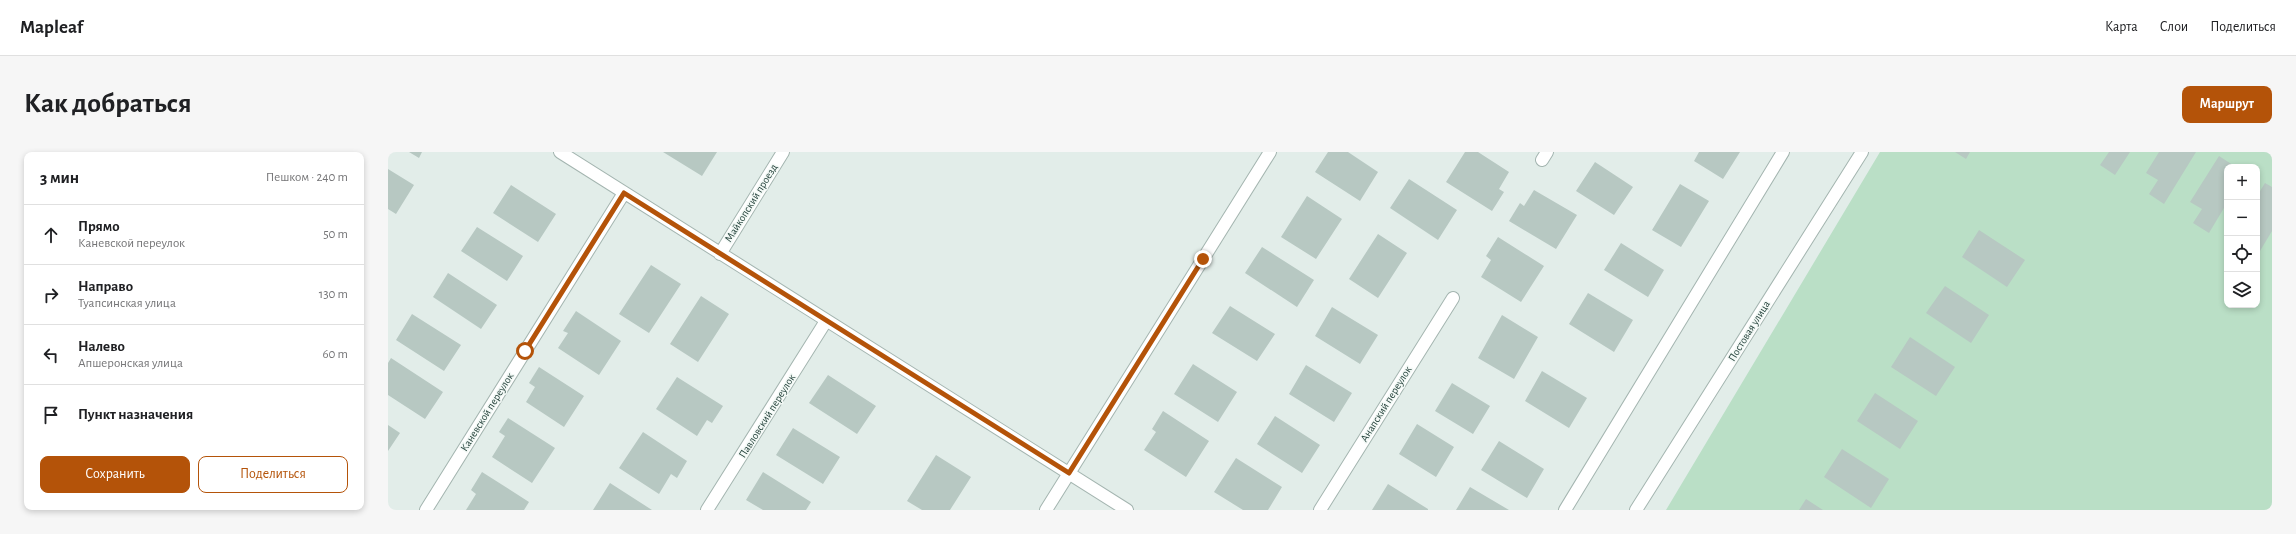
<!DOCTYPE html>
<html lang="ru">
<head>
<meta charset="utf-8">
<style>
  :root { --surface:#fff; --page:#f6f6f6; --text:#202124; --muted:#757577; --line:#e0e0e0; --accent:#b45309 }
  body { margin:0; font-family:"Alegreya Sans",sans-serif; background:var(--page); color:var(--text) }
  .controls { position:absolute; right:12px; top:12px; display:grid; overflow:hidden; border-radius:8px; box-shadow:0 2px 6px #0003 }
  .controls button { width:36px; height:36px; display:grid; place-items:center; padding:0; border:0; border-bottom:1px solid var(--line); background:var(--surface); color:var(--text); font:20px sans-serif }
  .stop { position:absolute; width:12px; height:12px; margin:-9px; border:3px solid #b45309; border-radius:50%; background:#fff }
  .stop.end { background:#b45309; border-color:#fff; box-shadow:0 1px 4px #0008 }
  .list { margin:0; padding:0; list-style:none }
  h2 { display:flex; justify-content:space-between; align-items:center; height:52px; margin:0; padding:0 16px; font-size:17px }
  h2 small { font-size:13px; font-weight:400; color:var(--muted) }
  .list li { display:grid; grid-template-columns:26px 1fr auto; gap:12px; align-items:center; box-sizing:border-box; height:60px; padding:0 16px; border-top:1px solid var(--line) }
  .list b { display:block; font-size:15px; white-space:nowrap }
  .list p { margin:0; font-size:13px; white-space:nowrap; color:var(--muted) }
  .list em { font-size:13px; font-style:normal; color:var(--muted) }
  .actions { display:flex; gap:8px; padding:12px 16px }
  .actions a { flex:1; padding:9px 0; border:1px solid var(--accent); border-radius:8px; text-align:center; font-size:14px; color:var(--accent) }
  .actions .main { background:var(--accent); color:#fff }
  .icon { flex:none; width:22px; height:22px; fill:none; stroke:currentColor; stroke-width:2; stroke-linecap:round; stroke-linejoin:round }
  .map { position:relative; flex:none; width:1884px; height:358px; overflow:hidden; border-radius:8px }
  header { display:flex; align-items:center; gap:24px; box-sizing:border-box; height:56px; padding:0 20px; background:var(--surface); border-bottom:1px solid var(--line) }
  header strong { font-size:19px }
  nav { display:flex; gap:22px; margin-inline-start:auto; font-size:14px }
  .intro { display:flex; align-items:center; justify-content:space-between; box-sizing:border-box; height:96px; padding:0 24px }
  h1 { margin:0; font-size:28px }
  .button { padding:10px 18px; border-radius:8px; background:var(--accent); color:#fff; font-size:14px; font-weight:700 }
  main { display:flex; gap:24px; padding:0 24px }
  aside { flex:1; background:var(--surface); border-radius:8px; box-shadow:0 2px 6px #0003 }
  .map>svg:first-child { display:block }
</style>
</head>
<body>
<header>
<strong>Mapleaf</strong>
<nav><a>Карта</a><a>Слои</a><a>Поделиться</a></nav>
</header>
<div class="intro"><h1>Как добраться</h1><a class="button">Маршрут</a></div>
<main>
<aside>
<h2>3 мин<small>Пешком · 240 m</small></h2>
<ul class="list">
<li><svg class="icon" aria-label="ahead" viewBox="0 0 24 24"><path d="M12 20V5M6 11l6-6 6 6"/></svg><div><b>Прямо</b><p>Каневской переулок</p></div><em>50 m</em></li>
<li><svg class="icon" aria-label="right" viewBox="0 0 24 24"><path d="M7 20v-9h11M14 6l5 5-5 5"/></svg><div><b>Направо</b><p>Туапсинская улица</p></div><em>130 m</em></li>
<li><svg class="icon" aria-label="left" viewBox="0 0 24 24"><path d="M17 20v-9H6M10 6l-5 5 5 5"/></svg><div><b>Налево</b><p>Апшеронская улица</p></div><em>60 m</em></li>
<li><svg class="icon" aria-label="arrive" viewBox="0 0 24 24"><path d="M6 21V4h12l-3 4 3 4H6"/></svg><div><b>Пункт назначения</b></div></li>
</ul>
<div class="actions"><a class="main">Сохранить</a><a>Поделиться</a></div>
</aside>
<div class="map">
<svg width="1884" height="358" viewBox="0 0 1884 358">
  <rect width="100%" height="100%" fill="#e2ede9"/>
  <path fill="#badfc6" fill-rule="evenodd" d="M 1492,0 L 1884,0 L 1884,358 L 1278,358 ZM 1839,15 L 1869,15 L 1869,153 L 1839,153 Z"/>
  <path fill="#b7c8c2" d="M 21,0 L 34,0 L 31,6 Z
    M 275,0 L 329,0 L 314,24 Z
    M 940,0 L 960,0 L 990,20 L 972,49 L 927,20 Z
    M 1077,0 L 1090,0 L 1121,20 L 1111,37 L 1116,40 L 1104,59 L 1058,30 Z
    M 1311,0 L 1352,0 L 1335,27 L 1306,9 Z
    M 1567,0 L 1582,0 L 1578,7 Z
    M 1721,0 L 1742,0 L 1727,23 L 1712,13 Z
    M 1771,0 L 1808,0 L 1776,52 L 1761,42 L 1770,28 L 1758,21 Z
    M 1831,4 L 1848,15 L 1839,15 L 1839,51 L 1821,81 L 1805,71 L 1814,57 L 1802,50 Z
    M 1207,10 L 1245,35 L 1226,63 L 1188,39 Z
    M 0,17 L 26,33 L 8,62 L 0,57 Z
    M 1021,27 L 1069,58 L 1050,88 L 1002,56 Z
    M 1877,31 L 1884,35 L 1884,79 L 1869,104 L 1869,44 Z
    M 1292,32 L 1321,49 L 1293,95 L 1264,78 Z
    M 123,33 L 168,62 L 150,90 L 105,61 Z
    M 1146,38 L 1189,63 L 1168,97 L 1121,69 L 1132,51 L 1136,54 Z
    M 919,44 L 954,67 L 928,107 L 893,85 Z
    M 89,75 L 135,104 L 119,129 L 73,99 Z
    M 1591,78 L 1637,108 L 1619,135 L 1574,105 Z
    M 990,82 L 1019,101 L 990,146 L 961,127 Z
    M 1110,85 L 1156,114 L 1133,150 L 1093,125 L 1103,108 L 1098,104 Z
    M 1233,91 L 1276,118 L 1260,145 L 1216,118 Z
    M 874,95 L 926,128 L 909,155 L 857,121 Z
    M 263,113 L 293,132 L 261,181 L 231,162 Z
    M 60,121 L 109,153 L 93,177 L 45,145 Z
    M 1557,134 L 1601,163 L 1583,191 L 1538,161 Z
    M 1200,141 L 1245,168 L 1226,200 L 1181,172 Z
    M 313,144 L 341,162 L 310,210 L 282,192 Z
    M 842,154 L 887,182 L 869,209 L 824,181 Z
    M 944,155 L 990,183 L 972,212 L 927,184 Z
    M 188,159 L 233,189 L 211,223 L 170,196 L 180,181 L 175,179 Z
    M 24,162 L 73,193 L 56,219 L 8,188 Z
    M 1114,163 L 1150,185 L 1126,227 L 1090,206 Z
    M 1522,185 L 1567,215 L 1548,244 L 1503,215 Z
    M 3,206 L 55,240 L 37,267 L 0,243 L 0,211 Z
    M 805,212 L 849,240 L 830,270 L 786,242 Z
    M 918,213 L 964,241 L 946,270 L 901,242 Z
    M 151,215 L 196,244 L 176,275 L 138,250 L 147,235 L 141,231 Z
    M 1154,219 L 1199,246 L 1181,276 L 1137,249 Z
    M 440,223 L 488,254 L 469,282 L 421,251 Z
    M 289,225 L 335,254 L 324,271 L 319,268 L 309,284 L 268,257 Z
    M 1064,231 L 1102,254 L 1085,282 L 1047,259 Z
    M 1487,241 L 1530,269 L 1512,297 L 1469,269 Z
    M 775,259 L 821,289 L 798,325 L 756,298 L 768,280 L 764,277 Z
    M 887,264 L 932,293 L 914,321 L 869,292 Z
    M 120,266 L 167,296 L 144,331 L 104,305 L 117,284 L 111,280 Z
    M 1029,272 L 1066,295 L 1048,325 L 1011,302 Z
    M 0,273 L 12,281 L 0,299 Z
    M 405,276 L 452,305 L 435,332 L 388,303 Z
    M 255,280 L 299,309 L 289,326 L 283,322 L 271,342 L 231,316 Z
    M 1111,289 L 1156,317 L 1139,346 L 1093,318 Z
    M 1454,297 L 1501,327 L 1483,356 L 1436,325 Z
    M 548,303 L 583,325 L 562,358 L 534,358 L 519,349 Z
    M 848,306 L 894,335 L 880,358 L 855,358 L 826,340 Z
    M 94,320 L 141,350 L 136,358 L 78,358 L 88,342 L 83,338 Z
    M 375,320 L 423,350 L 418,358 L 375,358 L 358,348 Z
    M 222,331 L 264,358 L 205,358 Z
    M 1000,332 L 1040,357 L 1040,358 L 984,358 Z
    M 1082,335 L 1121,358 L 1068,358 Z
    M 1418,347 L 1435,358 L 1411,358 Z"/>
  <g fill="none" stroke-linecap="round" stroke-linejoin="round">
    <g stroke="#a4b5b0" stroke-width="14">
      <path id="street" d="M 172,0 L 739,358
        M 1154,8 L 1159,0
        M 332,102 L 395,0
        M 38,358 L 236,41
        M 319,358 L 438,169
        M 658,358 L 882,0
        M 932,358 L 1065,146
        M 1177,358 L 1395,0
        M 1248,358 L 1474,0"/>
    </g>
    <use href="#street" stroke="#fff" stroke-width="12"/>
  </g>
  <g fill="none" stroke-linecap="round" stroke-linejoin="round">
    <path stroke="#b45309" stroke-width="5" d="M 137,199 L 236,41 L 681,321 L 815,107"/>
  </g>
  <g text-anchor="middle" dominant-baseline="central" stroke-width="3" stroke-linejoin="round" paint-order="stroke">
    <g font-size="11" fill="#213f38" stroke="#f3f9f6">
      <text transform="translate(363 51) rotate(-58)">Майкопский проезд</text>
      <text transform="translate(1361 179) rotate(-58)">Постовая улица</text>
      <text transform="translate(998 252) rotate(-58)">Анапский переулок</text>
      <text transform="translate(99 260) rotate(-58)">Каневской переулок</text>
      <text transform="translate(379 264) rotate(-58)">Павловский переулок</text>
    </g>
  </g>
</svg>
<div class="controls">
<button>+</button>
<button>−</button>
<button><svg class="icon" aria-label="locate" viewBox="0 0 24 24"><circle cx="12" cy="12" r="6"/><path d="M12 2v4M12 18v4M2 12h4M18 12h4"/></svg></button>
<button><svg class="icon" aria-label="layers" viewBox="0 0 24 24"><path d="M12 4l9 5-9 5-9-5zM3 14l9 5 9-5"/></svg></button>
</div>
<div class="stop" style="left:137px;top:199px"></div>
<div class="stop end" style="left:815px;top:107px"></div>
</div>
</main>
</body>
</html>
